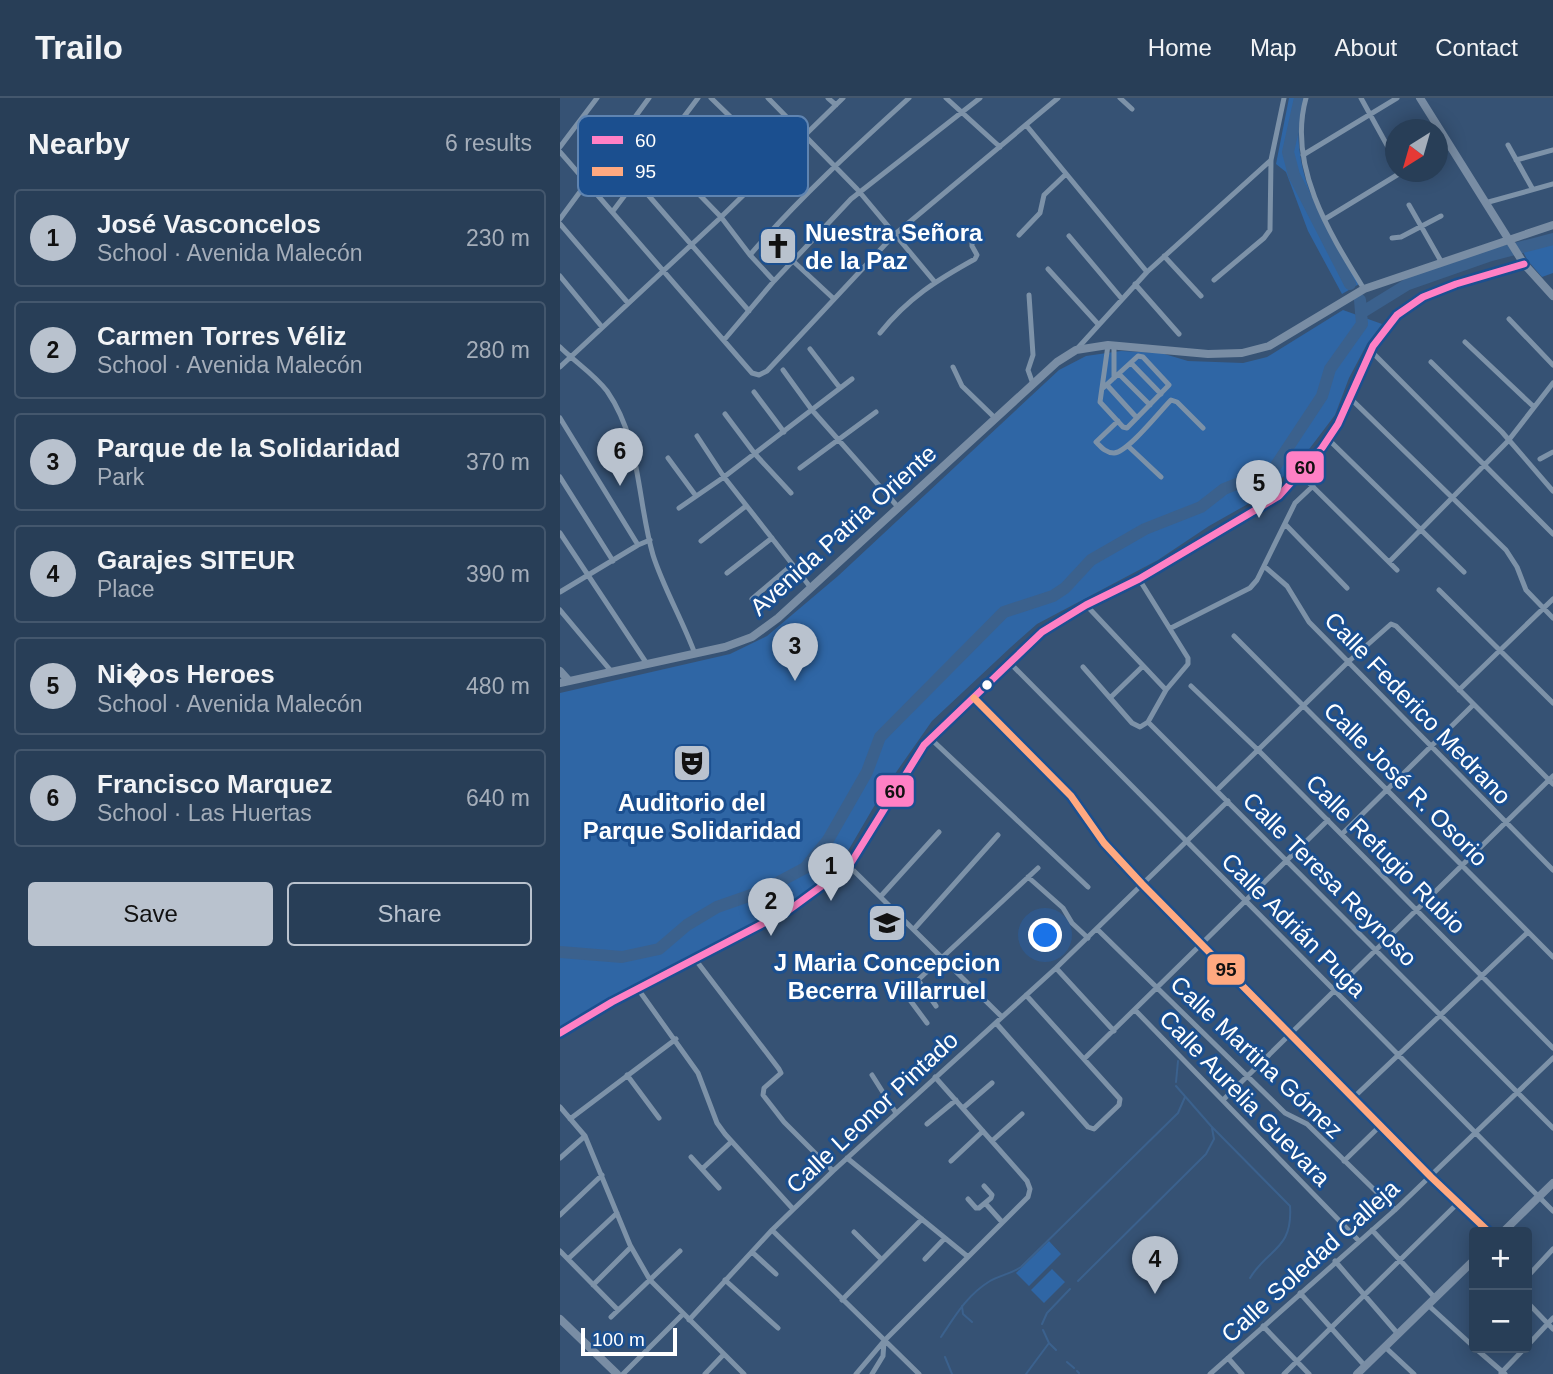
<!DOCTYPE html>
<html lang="en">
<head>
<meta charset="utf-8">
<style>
  :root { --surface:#283e57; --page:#30455d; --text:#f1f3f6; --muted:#a5aeba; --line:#44576d; --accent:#b9c2ce }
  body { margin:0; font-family:Arial,sans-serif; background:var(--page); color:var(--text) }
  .controls { position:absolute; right:21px; bottom:21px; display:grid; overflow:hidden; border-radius:7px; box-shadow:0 4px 18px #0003 }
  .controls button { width:63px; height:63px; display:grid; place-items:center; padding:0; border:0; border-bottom:2px solid var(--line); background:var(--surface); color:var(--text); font:35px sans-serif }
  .compass { position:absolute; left:825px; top:21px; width:63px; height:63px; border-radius:50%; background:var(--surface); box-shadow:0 4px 18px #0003; rotate:217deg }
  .scale { position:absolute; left:21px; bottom:18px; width:96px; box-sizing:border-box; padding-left:7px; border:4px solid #fff; border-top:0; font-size:19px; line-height:24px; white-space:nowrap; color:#fff; -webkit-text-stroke:5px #1b4f8f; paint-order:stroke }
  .you { position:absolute; left:486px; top:838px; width:24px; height:24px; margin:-18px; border:5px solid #fff; border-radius:50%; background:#1a73e8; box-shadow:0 0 0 10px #1a73e833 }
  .badge { display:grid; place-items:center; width:46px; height:46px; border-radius:50%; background:var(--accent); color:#111; font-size:23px; font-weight:700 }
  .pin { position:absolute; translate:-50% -58px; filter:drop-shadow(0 2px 4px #0008) }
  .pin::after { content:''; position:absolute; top:37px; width:24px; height:21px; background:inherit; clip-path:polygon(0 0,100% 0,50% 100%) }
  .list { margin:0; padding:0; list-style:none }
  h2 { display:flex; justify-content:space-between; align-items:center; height:91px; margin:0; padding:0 28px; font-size:30px }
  h2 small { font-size:23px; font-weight:400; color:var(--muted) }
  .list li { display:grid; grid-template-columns:46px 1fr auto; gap:21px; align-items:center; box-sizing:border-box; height:98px; margin:0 14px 14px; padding:0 14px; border:2px solid var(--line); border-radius:7px }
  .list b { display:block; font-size:26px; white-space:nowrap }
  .list p { margin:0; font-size:23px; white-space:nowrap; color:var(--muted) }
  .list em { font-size:23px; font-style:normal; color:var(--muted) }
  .actions { display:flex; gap:14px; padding:21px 28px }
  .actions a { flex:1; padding:16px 0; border:2px solid var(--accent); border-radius:7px; text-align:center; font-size:24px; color:var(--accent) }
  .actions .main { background:var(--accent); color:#111 }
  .map { position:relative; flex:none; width:993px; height:1276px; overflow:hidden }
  header { display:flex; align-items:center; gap:42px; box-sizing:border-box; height:98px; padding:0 35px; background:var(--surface); border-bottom:2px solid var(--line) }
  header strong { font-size:33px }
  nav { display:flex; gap:38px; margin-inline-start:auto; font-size:24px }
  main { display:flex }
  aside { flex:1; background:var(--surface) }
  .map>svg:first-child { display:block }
</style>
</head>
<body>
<header>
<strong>Trailo</strong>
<nav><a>Home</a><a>Map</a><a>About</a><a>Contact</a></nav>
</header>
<main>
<aside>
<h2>Nearby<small>6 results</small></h2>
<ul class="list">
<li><span class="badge">1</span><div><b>José Vasconcelos</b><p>School · Avenida Malecón</p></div><em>230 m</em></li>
<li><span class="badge">2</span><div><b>Carmen Torres Véliz</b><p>School · Avenida Malecón</p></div><em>280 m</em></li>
<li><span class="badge">3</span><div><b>Parque de la Solidaridad</b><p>Park</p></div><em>370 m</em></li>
<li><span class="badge">4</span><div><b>Garajes SITEUR</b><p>Place</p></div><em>390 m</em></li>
<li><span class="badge">5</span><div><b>Ni�os Heroes</b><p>School · Avenida Malecón</p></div><em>480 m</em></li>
<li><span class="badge">6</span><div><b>Francisco Marquez</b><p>School · Las Huertas</p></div><em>640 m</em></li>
</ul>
<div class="actions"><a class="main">Save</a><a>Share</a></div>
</aside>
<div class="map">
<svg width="993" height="1276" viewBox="0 0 993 1276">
  <rect width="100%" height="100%" fill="#365274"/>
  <path fill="#2f66a5" d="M 729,0 L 744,0 C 723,63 766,135 799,186 L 782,196 L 748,133 L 726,74 L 716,66 Z
    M 993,137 L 993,175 L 982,179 L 968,163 L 962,152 L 975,148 L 974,142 Z
    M 783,212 L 822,226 L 807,246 L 789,280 L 775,317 L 750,350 L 723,379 L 695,402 L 649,428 L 598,462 L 477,526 L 451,549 L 372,623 L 323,693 L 285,758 L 240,804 L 0,935 L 0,595 L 170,556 L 207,538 L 278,478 L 499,272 L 526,258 L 561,253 L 601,255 L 628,263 L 683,265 L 707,259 Z
    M 489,1143 L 501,1156 L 469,1188 L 456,1175 Z
    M 492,1171 L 505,1184 L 484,1205 L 471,1192 Z"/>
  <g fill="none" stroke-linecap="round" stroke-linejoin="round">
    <path stroke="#3b618d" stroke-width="2" d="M 616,984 L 618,963
      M 616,988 L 651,1028 L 730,1108 C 733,1152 708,1150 690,1180
      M 518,1183 L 646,1056 L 654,1041 L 652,1030
      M 402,1208 L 403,1216 L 412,1224
      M 482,1226 L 487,1215 L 510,1191
      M 483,1232 L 489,1245 L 496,1252
      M 381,1239 C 395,1218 407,1197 430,1183 C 440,1177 451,1176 461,1169 L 618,1015 L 625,999
      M 385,1259 L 392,1276
      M 507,1264 L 514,1270
      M 517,1273 L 519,1275
      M 466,1276 L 489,1245"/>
    <path stroke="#3b618d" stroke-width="12" d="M 740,0 L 728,54 L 734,77 L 790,186
      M 801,215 L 848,186 L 928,158 L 993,141
      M 0,854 L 62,859 L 99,851 L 127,827 L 157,809 L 200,794 L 245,770 L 268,742 L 307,674 L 320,639 L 444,514 L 493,498 L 505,490 L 531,462 L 585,431 L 641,409 L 664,391 L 679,385 L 696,383 L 713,372 L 762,298 L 770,271 L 802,226 L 800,202"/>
    <path stroke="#7d92a8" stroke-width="5" d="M 151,0 L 217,64
      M 208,0 L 297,91 L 374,183
      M 268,0 L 276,7
      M 386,0 L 440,49
      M 560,0 L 572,11
      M 746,0 C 727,68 770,136 804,191
      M 801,0 L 828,49
      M 122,21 L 190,90
      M 466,27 L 587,174
      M 948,47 L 972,90
      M 0,49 L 37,0
      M 878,51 L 887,45
      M 0,54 L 192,275 L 199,277 L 207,273 L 334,137 L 498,0
      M 98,54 L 161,119 L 190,157 L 214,183
      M 743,57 L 837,0
      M 956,62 L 993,52
      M 76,83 L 189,213
      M 925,105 L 993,86
      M 849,107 L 882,165
      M 53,113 L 138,0
      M 0,121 L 89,0
      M 765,121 L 842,74
      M 0,126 L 68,205
      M 459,137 L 480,115 L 484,97 L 506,76
      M 509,138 L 562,201
      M 832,140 L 841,139 L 881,118
      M 190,157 C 239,100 294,50 349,0
      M 604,158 L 641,198
      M 233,163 L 274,201
      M 488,171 L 538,226
      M 0,178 L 42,229
      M 654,182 L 704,140 L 710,132 L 711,62 L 724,0
      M 575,186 L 619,236
      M 469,197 L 473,257 L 468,272 L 473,286
      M 949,221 L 993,267
      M 320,235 C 348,200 377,182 415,161 L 417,157 L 412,148 L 412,143
      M 164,242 L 214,183 L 291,101 L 420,0
      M 905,244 L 974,309
      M 0,249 C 15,264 34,276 47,293 C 81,342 77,402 93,457 C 103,489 123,523 135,556
      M 250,251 L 280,290
      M 516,252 L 587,174 L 711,62
      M 811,253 L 993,436
      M 871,264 L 942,334 L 993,393
      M 571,265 L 601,296
      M 0,269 L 158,122 L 283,0
      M 393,269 L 402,288 L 435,320
      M 223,272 L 252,312 L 338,409
      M 559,276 L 590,307
      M 554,280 L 554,247
      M 547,287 L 577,320
      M 543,290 L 578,258 L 583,259 L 609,287 L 567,330 L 563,329 L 540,304 L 548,247
      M 194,294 L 224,334
      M 789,299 L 946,452 L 957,469 L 966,492 L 993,520
      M 165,316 L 195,356 L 231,395
      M 0,320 L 78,447
      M 558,323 L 536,344 C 541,349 546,355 554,355 C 568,354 600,313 611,302 L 617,304 L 643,330
      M 137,338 L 164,379 L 251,490
      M 768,341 L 904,474
      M 568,348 L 601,379
      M 108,360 L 136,398
      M 980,361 L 993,354
      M 240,370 L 316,314
      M 740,376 L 837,472
      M 0,379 L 53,463
      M 119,410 L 164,379 L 292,281
      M 725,426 L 787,490
      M 0,435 L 87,566
      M 141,443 L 186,408
      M 829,464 L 948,343 L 993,285
      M 704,468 L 727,488 L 749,524 L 993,772
      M 167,475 L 212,440
      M 579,481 L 628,560 L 628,566 L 606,592 L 588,624
      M 879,492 L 993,605
      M 0,494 L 78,447 L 90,442
      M 192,501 L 232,467
      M 526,507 L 606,592
      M 0,512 L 51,573
      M 611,530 L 690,490 L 697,482 L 735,405 L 753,388
      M 674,538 L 993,859
      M 450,565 L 993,1113
      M 523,569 L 572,625 L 580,629 L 588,624
      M 631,588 L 698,652 L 993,950
      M 899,592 L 993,501
      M 551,599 L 583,568
      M 414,600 L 511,698 L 544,745 L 582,786 L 871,1079 L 929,1134
      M 588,624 L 993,1030
      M 371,641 L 528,789
      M 657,692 L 788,564 L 831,526 L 836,528 L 993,686
      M 782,736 L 913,607
      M 289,768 L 442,919
      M 468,779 L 503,810 L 512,825 L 528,840
      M 321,798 L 379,734
      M 354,831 L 438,737
      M 537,831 L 725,1015 L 747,1026 L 835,1112
      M 135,861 L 219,971 L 221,975 L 204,990 L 203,997 L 224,1024 L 273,1073
      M 496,870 L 554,933
      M 358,882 L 344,894 L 367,925
      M 78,891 L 138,975 L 157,1025 L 165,1036 L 233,1111
      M 376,908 L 358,882 L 478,770
      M 575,912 L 799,1143
      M 436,925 L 528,1029 L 534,1031 L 559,1007 L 560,1001 L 466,897
      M 524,961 L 768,722
      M 67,977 L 99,1020
      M 312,977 L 336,1015
      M 793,1000 L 968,834
      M 663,1002 L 993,678
      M 0,1009 L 25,1038 L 70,1147 L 90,1182 L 184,1276
      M 403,1010 L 432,985
      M 10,1021 L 116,941
      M 367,1026 L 396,1002
      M 432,1043 L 462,1016
      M 131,1059 L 159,1090
      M 0,1060 L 25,1038
      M 287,1060 L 407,1158
      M 391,1063 L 423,1033
      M 784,1063 L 820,1028
      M 142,1071 L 171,1044
      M 408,1101 L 416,1110 L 419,1110 L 431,1100 L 432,1097 L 424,1088
      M 425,1105 L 442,1124
      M 0,1117 L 42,1077
      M 212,1132 L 359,1276
      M 812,1132 L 875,1200
      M 294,1134 L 321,1161
      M 0,1153 L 58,1212
      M 192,1154 L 216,1176
      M 8,1161 L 57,1115
      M 365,1161 L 385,1140
      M 775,1163 L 838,1236
      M 967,1179 L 993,1151
      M 165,1182 L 218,1230
      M 33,1187 L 71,1149
      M 740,1195 L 805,1268
      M 282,1202 L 362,1121
      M 967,1204 L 993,1231
      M 868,1207 L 914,1249
      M 51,1219 L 120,1153
      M 129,1222 L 212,1132 L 273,1073 L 496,870 L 668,703
      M 703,1228 L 749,1276
      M 967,1248 L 993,1220
      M 825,1249 L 854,1276
      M 915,1250 L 945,1276
      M 668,1260 L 682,1276
      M 941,1275 L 965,1250
      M 63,1276 L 123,1216
      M 145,1276 L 164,1256
      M 296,1276 L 324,1243 L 468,1099 L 470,1091 L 467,1083 L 375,979
      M 312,1276 L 323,1258 L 324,1243
      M 650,1276 L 835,1112 L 993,960
      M 724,1276 L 898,1105"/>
    <path stroke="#798da4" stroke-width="8" d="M 860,0 L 964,166 L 993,198
      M 0,573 L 9,583
      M 0,585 L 165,549 L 192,539 L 218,520 L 497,264 L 516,252 L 548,247 L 648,256 L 682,255 L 709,248 L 804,191 L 993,127
      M 0,935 L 52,904 L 229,812 L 289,768 L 364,647 L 482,534 L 526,507 L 579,481 L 719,398 L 762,350 L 778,326 L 813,248 L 837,217 L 863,199 L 896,186 L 964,166
      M 943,1134 L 993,1085
      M 0,1221 L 57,1276
      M 797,1276 L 914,1162"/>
    <g stroke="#1b4f8f" stroke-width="12">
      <path id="bus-1" d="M 0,935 L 52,904 L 229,812 L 289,768 L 364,647 L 482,534 L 526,507 L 579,481 L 719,398 L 762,350 L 778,326 L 813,248 L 837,217 L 863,199 L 896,186 L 964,166"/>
    </g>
    <g stroke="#1b4f8f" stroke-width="12">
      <path id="bus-2" d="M 414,600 L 511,698 L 544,745 L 582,786 L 871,1079 L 929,1134"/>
    </g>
    <use href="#bus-1" stroke="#ff80c5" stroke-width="7"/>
    <use href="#bus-2" stroke="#ffa980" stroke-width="7"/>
  </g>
  <defs>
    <g id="church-square" transform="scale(2.0125)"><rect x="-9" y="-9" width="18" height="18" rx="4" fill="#b9c2ce" stroke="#1b4f8f"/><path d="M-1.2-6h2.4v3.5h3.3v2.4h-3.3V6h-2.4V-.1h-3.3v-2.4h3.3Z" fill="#111"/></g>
    <g id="theatre-square" transform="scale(2.0125)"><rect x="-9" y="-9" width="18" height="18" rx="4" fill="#b9c2ce" stroke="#1b4f8f"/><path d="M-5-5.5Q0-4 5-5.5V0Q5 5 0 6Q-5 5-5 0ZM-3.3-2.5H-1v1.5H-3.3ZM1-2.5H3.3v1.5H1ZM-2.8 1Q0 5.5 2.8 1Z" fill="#111"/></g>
    <g id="school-square" transform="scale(2.0125)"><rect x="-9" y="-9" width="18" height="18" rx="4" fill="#b9c2ce" stroke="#1b4f8f"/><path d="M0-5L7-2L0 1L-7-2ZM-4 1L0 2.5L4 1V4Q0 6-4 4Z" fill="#111"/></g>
  </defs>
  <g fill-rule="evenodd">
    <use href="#church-square" x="218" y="148"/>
    <use href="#theatre-square" x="132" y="665"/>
    <use href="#school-square" x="327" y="825"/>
  </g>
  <circle fill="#fff" stroke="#1b4f8f" stroke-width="2.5" cx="427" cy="587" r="6"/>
  <g text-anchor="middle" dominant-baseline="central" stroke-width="6" stroke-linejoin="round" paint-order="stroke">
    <g font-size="24" font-weight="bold" fill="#fff" stroke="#1b4f8f">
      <text x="245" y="134" text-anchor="start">Nuestra Señora<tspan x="245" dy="28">de la Paz</tspan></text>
      <text x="132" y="704">Auditorio del<tspan x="132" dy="28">Parque Solidaridad</tspan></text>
      <text x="327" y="864">J Maria Concepcion<tspan x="327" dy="28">Becerra Villarruel</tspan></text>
    </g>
    <g font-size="24" fill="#fff" stroke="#1b4f8f">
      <text transform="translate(283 432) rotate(-42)">Avenida Patria Oriente</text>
      <text transform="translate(858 610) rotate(46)">Calle Federico Medrano</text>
      <text transform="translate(846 686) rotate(45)">Calle José R. Osorio</text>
      <text transform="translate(826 756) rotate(45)">Calle Refugio Rubio</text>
      <text transform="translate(770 781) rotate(45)">Calle Teresa Reynoso</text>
      <text transform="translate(734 827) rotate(45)">Calle Adrián Puga</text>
      <text transform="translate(697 959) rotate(43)">Calle Martina Gómez</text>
      <text transform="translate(685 1000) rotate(46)">Calle Aurelia Guevara</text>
      <text transform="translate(312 1014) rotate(-43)">Calle Leonor Pintado</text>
      <text transform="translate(750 1163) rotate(-42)">Calle Soledad Calleja</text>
    </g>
  </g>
  <rect x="18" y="18" width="230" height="80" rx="10" fill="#1b4f8f" stroke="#5f84b1" stroke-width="2"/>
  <rect x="32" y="38" width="31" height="8" fill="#ff80c5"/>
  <rect x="32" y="69" width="31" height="9" fill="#ffa980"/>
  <g font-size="19" fill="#fff">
    <text x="75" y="49">60</text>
    <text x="75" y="80">95</text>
  </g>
  <g stroke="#1b4f8f" stroke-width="2.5">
    <rect x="725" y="352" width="40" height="34" rx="7" fill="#ff80c5"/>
    <rect x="315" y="676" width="40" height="34" rx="7" fill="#ff80c5"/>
    <rect x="646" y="855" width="40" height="33" rx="7" fill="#ffa980"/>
  </g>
  <g font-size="19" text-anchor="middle" font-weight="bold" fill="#111">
    <text x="745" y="376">60</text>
    <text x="335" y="700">60</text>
    <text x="666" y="878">95</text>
  </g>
</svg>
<div class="controls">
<button>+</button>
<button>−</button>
</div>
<svg class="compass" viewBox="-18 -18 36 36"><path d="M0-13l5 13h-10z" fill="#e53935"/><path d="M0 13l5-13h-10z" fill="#a5aeba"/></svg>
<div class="scale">100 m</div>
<div class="you"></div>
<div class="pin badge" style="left:271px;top:803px">1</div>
<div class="pin badge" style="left:211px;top:838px">2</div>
<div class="pin badge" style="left:235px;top:583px">3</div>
<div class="pin badge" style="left:595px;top:1196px">4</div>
<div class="pin badge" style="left:699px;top:420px">5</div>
<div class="pin badge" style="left:60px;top:388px">6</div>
</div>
</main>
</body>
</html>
